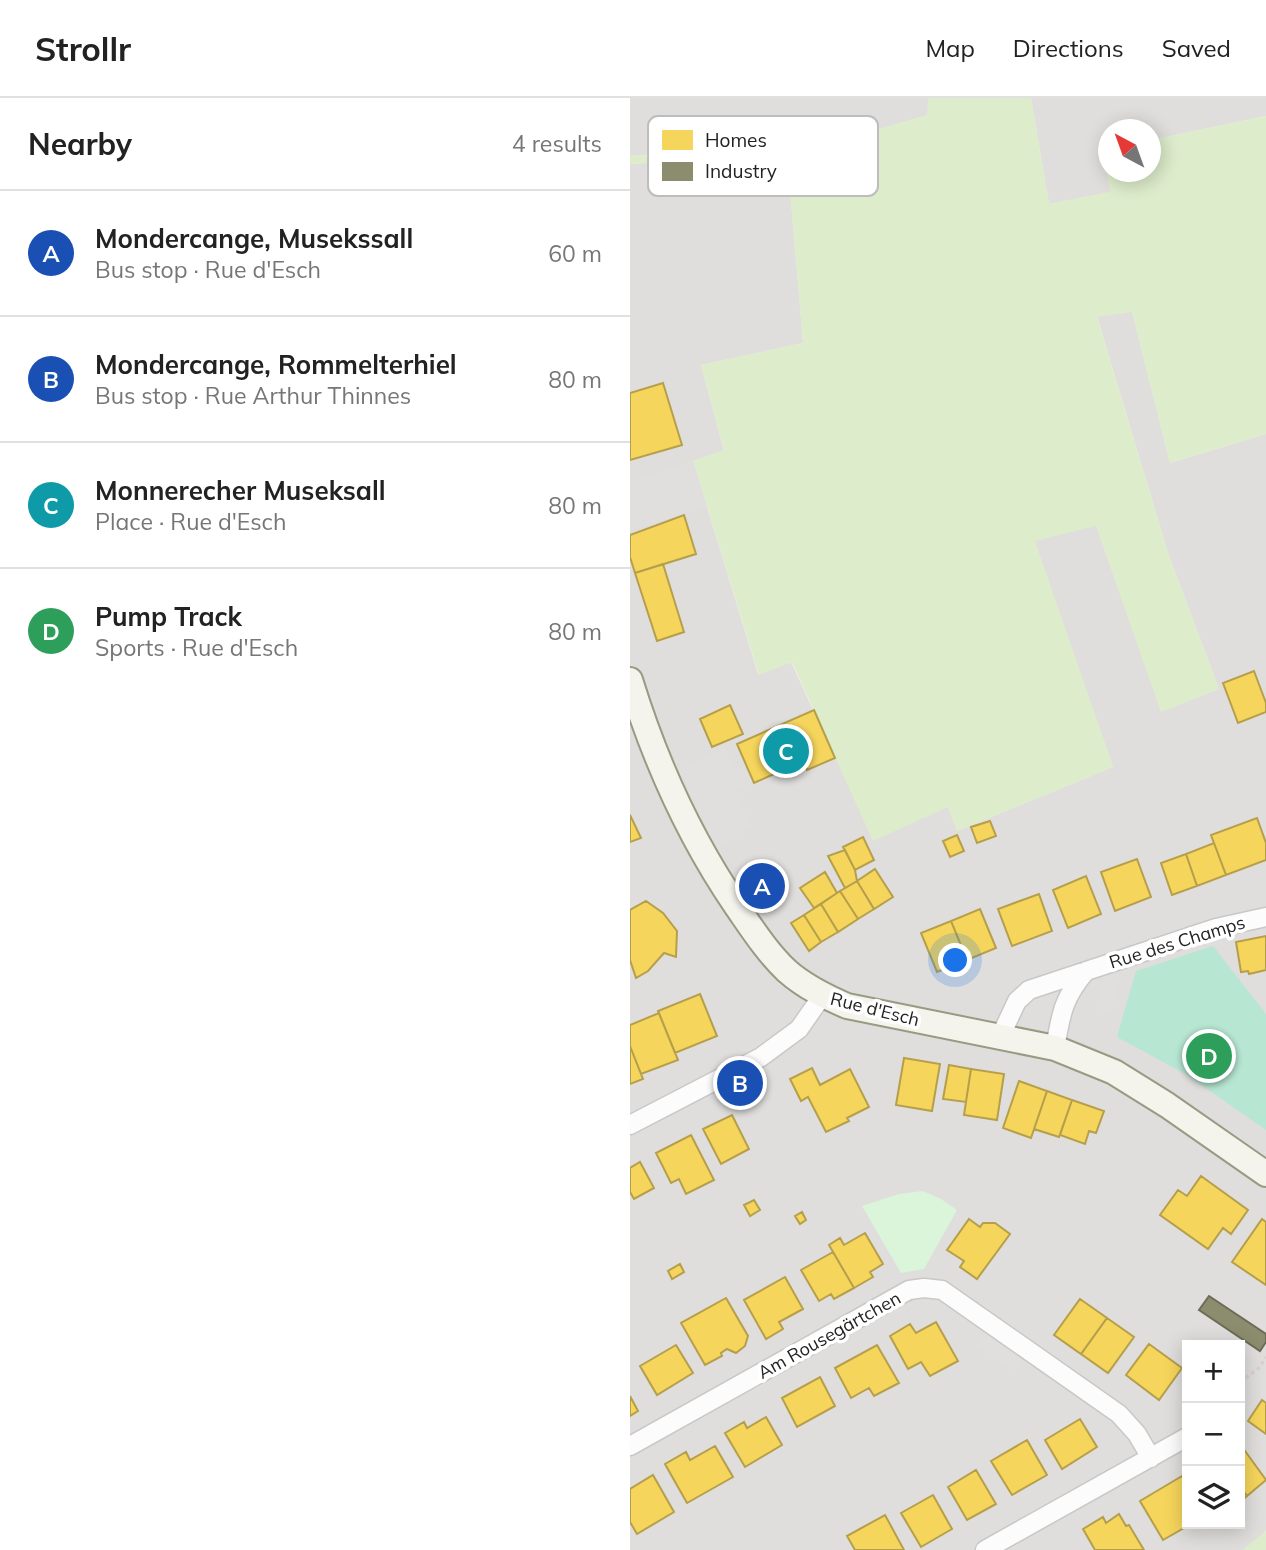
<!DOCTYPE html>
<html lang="en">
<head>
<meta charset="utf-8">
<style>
  :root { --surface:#fff; --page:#f6f6f6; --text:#222; --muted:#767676; --line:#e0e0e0; --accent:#111827 }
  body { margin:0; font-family:Mulish,sans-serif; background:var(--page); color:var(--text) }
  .controls { position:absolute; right:21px; bottom:21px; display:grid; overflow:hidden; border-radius:0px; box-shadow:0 4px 18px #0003 }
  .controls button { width:63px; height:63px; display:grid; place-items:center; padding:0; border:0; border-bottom:2px solid var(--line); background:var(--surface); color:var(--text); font:35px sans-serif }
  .compass { position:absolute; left:468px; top:21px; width:63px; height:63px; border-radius:50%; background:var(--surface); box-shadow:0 4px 18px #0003; rotate:319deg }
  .you { position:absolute; left:326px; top:863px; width:24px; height:24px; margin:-18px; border:5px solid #fff; border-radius:50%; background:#1a73e8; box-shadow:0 0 0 10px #1a73e833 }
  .badge { display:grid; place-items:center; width:46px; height:46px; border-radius:50%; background:var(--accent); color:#fff; font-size:23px; font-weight:700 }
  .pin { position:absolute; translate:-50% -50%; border:4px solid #fff; box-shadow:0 2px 7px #0006 }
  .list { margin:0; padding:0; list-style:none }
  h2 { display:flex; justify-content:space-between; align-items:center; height:91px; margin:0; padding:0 28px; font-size:30px }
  h2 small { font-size:23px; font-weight:400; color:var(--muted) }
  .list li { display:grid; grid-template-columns:46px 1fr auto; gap:21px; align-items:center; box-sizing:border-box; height:126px; padding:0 28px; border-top:2px solid var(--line) }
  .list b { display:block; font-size:26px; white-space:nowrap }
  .list p { margin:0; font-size:23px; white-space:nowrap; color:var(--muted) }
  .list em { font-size:23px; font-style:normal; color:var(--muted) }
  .icon { flex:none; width:38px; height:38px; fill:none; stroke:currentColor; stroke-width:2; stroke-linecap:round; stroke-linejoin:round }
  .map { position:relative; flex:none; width:636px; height:1452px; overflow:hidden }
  header { display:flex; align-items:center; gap:42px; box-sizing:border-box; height:98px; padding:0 35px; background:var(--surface); border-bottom:2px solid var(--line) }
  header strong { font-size:33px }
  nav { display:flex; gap:38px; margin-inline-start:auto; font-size:24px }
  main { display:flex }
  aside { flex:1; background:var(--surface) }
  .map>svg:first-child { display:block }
</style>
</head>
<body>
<header>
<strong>Strollr</strong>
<nav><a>Map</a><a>Directions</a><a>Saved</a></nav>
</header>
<main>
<aside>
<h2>Nearby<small>4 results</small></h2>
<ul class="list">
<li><span class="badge" style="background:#1a4fb4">A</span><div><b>Mondercange, Musekssall</b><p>Bus stop · Rue d'Esch</p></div><em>60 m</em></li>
<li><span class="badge" style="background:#1a4fb4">B</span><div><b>Mondercange, Rommelterhiel</b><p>Bus stop · Rue Arthur Thinnes</p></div><em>80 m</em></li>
<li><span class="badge" style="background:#0f9aa8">C</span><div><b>Monnerecher Museksall</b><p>Place · Rue d'Esch</p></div><em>80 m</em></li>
<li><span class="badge" style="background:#2e9e5b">D</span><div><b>Pump Track</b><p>Sports · Rue d'Esch</p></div><em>80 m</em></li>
</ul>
</aside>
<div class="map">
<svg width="636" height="1452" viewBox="0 0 636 1452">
  <rect width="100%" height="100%" fill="#f0eeeb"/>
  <path fill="#dfdedc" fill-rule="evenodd" d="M 0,0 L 298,0 L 298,17 L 218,40 L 0,58 Z
    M 401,0 L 636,0 L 636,18 L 521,42 L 520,32 L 478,32 L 478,50 L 473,52 L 481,94 L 419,106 Z
    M 157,56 L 173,245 L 71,267 L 94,353 L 63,363 L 128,576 L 161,564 L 205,660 L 318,709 L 327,733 L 483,669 L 404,443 L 466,427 L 531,613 L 589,591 L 538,455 L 467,218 L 502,213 L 540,365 L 636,336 L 636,1433 L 613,1452 L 0,1452 L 0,66 ZM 557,1247 L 610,1247 L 610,1426 L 557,1426 Z"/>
  <path fill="#ddeccb" d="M 298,0 L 401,0 L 419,106 L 480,94 L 473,51 L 478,50 L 478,74 L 520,74 L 521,42 L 636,18 L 636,336 L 540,365 L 502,214 L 467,219 L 538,455 L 589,591 L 531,614 L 466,428 L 405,443 L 483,669 L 327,733 L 318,709 L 243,743 L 162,564 L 129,577 L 63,363 L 94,352 L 71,267 L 173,245 L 157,57 L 0,66 L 0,58 L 218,40 L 297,17 Z
    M 636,1433 L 636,1452 L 613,1452 Z"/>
  <path fill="#daf5da" d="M 293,1093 L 311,1101 L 327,1112 L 294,1171 L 271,1175 L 232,1108 L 269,1096 Z"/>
  <path fill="#b7e6d2" d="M 583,848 L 636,916 L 636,1032 L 557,977 L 487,939 L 506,873 Z"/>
  <path fill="#e0dfde" d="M 63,363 L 77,408 L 0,432 L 0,384 Z
    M 95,651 L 105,673 L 112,670 L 119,675 L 124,685 L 104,693 L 123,728 L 88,750 L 48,671 Z
    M 475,878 L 491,883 L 480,915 L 465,910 Z
    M 355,1234 L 395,1261 L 385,1274 L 346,1247 Z
    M 557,1276 L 557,1308 L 553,1314 L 543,1296 Z"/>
  <path fill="#f6d55c" stroke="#b69f4b" stroke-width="2" d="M 33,285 L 52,347 L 0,362 L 0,295 Z
    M 54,417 L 66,456 L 5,475 L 0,459 L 0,437 Z
    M 33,466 L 54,534 L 27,543 L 5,475 Z
    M 624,573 L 636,605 L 636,614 L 608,625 L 593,585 Z
    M 100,607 L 113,636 L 82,649 L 70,621 Z
    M 184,612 L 205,660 L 177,672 L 173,663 L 124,685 L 107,646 Z
    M 0,717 L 11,740 L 0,744 Z
    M 627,720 L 636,745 L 636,762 L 596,777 L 581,737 Z
    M 360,723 L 366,738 L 347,745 L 341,729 Z
    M 327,737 L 334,753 L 320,759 L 313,743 Z
    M 233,739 L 244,762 L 225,772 L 213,749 Z
    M 584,745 L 596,777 L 567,788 L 556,756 Z
    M 215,752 L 225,772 L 227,783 L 215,790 L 198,758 Z
    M 556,756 L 567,788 L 542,797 L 531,765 Z
    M 507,761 L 521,799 L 485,813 L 471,774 Z
    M 245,771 L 263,799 L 244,811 L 227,783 Z
    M 195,774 L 207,795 L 184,810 L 170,790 Z
    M 456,778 L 471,816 L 438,830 L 423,792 Z
    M 227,783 L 244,811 L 228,821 L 210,793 Z
    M 210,793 L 228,821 L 208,834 L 191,806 Z
    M 409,796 L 422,833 L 382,848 L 368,811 Z
    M 16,803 L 33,815 L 47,833 L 46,859 L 34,855 L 18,873 L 6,880 L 0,862 L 0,812 Z
    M 191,806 L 208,834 L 191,844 L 174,817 Z
    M 350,811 L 366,850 L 337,862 L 321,823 Z
    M 174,817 L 191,844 L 179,853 L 161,825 Z
    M 321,823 L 337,862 L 307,874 L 291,835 Z
    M 636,838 L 636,872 L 619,876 L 618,873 L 611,874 L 606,844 Z
    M 70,896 L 87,938 L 45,955 L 28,913 Z
    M 29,915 L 48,962 L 11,976 L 0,948 L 0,927 Z
    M 0,948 L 13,981 L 0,986 Z
    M 274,960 L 310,966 L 302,1013 L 266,1007 Z
    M 319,967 L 341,971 L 336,1004 L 313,1001 Z
    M 182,970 L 190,987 L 220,971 L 239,1009 L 217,1020 L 219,1023 L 196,1034 L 178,999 L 171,1003 L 160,981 Z
    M 341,971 L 374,976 L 367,1022 L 334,1017 Z
    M 389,983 L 417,993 L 401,1040 L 373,1030 Z
    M 417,993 L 442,1002 L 429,1039 L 404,1031 Z
    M 442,1002 L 474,1013 L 466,1035 L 459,1033 L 455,1046 L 430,1037 Z
    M 102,1017 L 119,1051 L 91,1066 L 73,1031 Z
    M 61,1037 L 84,1082 L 56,1096 L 49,1081 L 41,1085 L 26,1055 Z
    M 10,1064 L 24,1090 L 4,1101 L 0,1094 L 0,1070 Z
    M 571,1078 L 618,1112 L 601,1136 L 593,1130 L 578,1151 L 530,1117 L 548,1092 L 557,1098 Z
    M 124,1102 L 130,1112 L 120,1118 L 114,1107 Z
    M 172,1114 L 176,1122 L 170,1126 L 165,1118 Z
    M 339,1121 L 350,1129 L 353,1125 L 365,1125 L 380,1136 L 347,1181 L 330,1169 L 334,1163 L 317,1152 Z
    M 632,1121 L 636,1124 L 636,1187 L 602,1164 Z
    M 235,1135 L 253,1166 L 240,1174 L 243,1179 L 224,1190 L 199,1147 L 210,1140 L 214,1147 Z
    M 203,1154 L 224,1190 L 204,1201 L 201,1196 L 189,1203 L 171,1172 Z
    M 50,1166 L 54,1174 L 42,1181 L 38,1173 Z
    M 155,1179 L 173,1211 L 149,1224 L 153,1231 L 136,1241 L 114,1202 Z
    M 96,1200 L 118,1238 L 115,1248 L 106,1255 L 97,1251 L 91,1255 L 92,1258 L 75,1267 L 51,1225 Z
    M 450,1201 L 477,1220 L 451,1256 L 424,1237 Z
    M 477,1220 L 504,1239 L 478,1275 L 451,1256 Z
    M 306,1224 L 328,1263 L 300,1278 L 291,1264 L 278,1271 L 260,1238 L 280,1226 L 286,1235 Z
    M 519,1246 L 552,1270 L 529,1302 L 496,1277 Z
    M 46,1247 L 63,1275 L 27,1297 L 10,1268 Z
    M 247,1247 L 269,1285 L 244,1298 L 239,1290 L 221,1300 L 205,1270 Z
    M 190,1279 L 205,1308 L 167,1329 L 152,1300 Z
    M 0,1298 L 8,1313 L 0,1318 Z
    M 632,1302 L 636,1305 L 636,1336 L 618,1323 Z
    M 136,1319 L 152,1347 L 115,1369 L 95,1335 L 114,1324 L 117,1330 Z
    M 450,1321 L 467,1349 L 432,1371 L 415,1342 Z
    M 397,1342 L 417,1377 L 382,1397 L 361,1363 Z
    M 610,1346 L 636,1382 L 617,1398 L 610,1388 Z
    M 85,1348 L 103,1379 L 57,1405 L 35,1366 L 56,1354 L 60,1362 Z
    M 346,1372 L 366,1406 L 337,1422 L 318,1389 Z
    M 23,1377 L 44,1414 L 7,1436 L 0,1424 L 0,1391 Z
    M 552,1378 L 557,1386 L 557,1426 L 561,1426 L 533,1442 L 510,1403 Z
    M 610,1388 L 617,1398 L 610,1404 Z
    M 303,1397 L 322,1431 L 291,1449 L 271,1415 Z
    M 489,1416 L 496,1428 L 499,1427 L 514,1452 L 465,1452 L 453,1431 L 473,1419 L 476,1425 Z
    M 255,1417 L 274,1452 L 225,1452 L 217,1438 Z"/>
  <path fill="#8c8c6e" stroke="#6c6c57" stroke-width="2" d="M 579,1198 L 636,1236 L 636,1244 L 630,1253 L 569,1212 Z"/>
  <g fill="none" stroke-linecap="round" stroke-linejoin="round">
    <g stroke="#c9c8c7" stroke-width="21">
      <path id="minor" d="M 371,937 L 387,903 L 399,892 L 586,830 L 636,819
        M 425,950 C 431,916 433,900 456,873
        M 0,1027 L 131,959 L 169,931 L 192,898
        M 0,1348 L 279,1192 L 294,1190 L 312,1192 L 489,1316 L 507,1336 L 521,1360
        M 355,1452 L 557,1339"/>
    </g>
    <g stroke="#999a82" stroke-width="28">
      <path id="secondary" d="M 0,582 C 25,663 59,739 107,809 C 123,832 137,854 157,873 C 175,889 196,899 217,908 L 425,950 L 484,974 L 537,1007 L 636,1076"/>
    </g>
    <path stroke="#dccecd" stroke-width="3.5" stroke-dasharray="3.5 3.5" stroke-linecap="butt" d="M 610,1284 L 629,1270 L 636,1259"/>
    <use href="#minor" stroke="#fdfcfc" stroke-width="18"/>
    <use href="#secondary" stroke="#f4f4ed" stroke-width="24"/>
  </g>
  <g text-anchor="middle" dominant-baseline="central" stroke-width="7" stroke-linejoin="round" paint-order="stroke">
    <g font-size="18" fill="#222" stroke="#fff">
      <text transform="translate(547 844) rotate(-17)">Rue des Champs</text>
      <text transform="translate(245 911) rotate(14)">Rue d'Esch</text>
      <text transform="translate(199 1237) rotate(-29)">Am Rousegärtchen</text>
    </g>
  </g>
  <rect x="18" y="18" width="230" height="80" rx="10" fill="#fff" stroke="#bdbdbd" stroke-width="2"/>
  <rect x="32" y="32" width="31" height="20" fill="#f6d55c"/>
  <rect x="32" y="64" width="31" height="19" fill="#8c8c6e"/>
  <g font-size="19" fill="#222">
    <text x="75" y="49">Homes</text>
    <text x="75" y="80">Industry</text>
  </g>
</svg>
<div class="controls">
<button>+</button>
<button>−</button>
<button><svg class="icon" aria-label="layers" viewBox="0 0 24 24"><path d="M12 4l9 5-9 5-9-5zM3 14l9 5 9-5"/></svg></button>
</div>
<svg class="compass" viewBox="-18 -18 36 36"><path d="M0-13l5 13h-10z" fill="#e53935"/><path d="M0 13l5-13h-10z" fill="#767676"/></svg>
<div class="you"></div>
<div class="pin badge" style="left:132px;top:788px;background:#1a4fb4">A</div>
<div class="pin badge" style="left:110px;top:985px;background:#1a4fb4">B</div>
<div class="pin badge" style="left:156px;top:653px;background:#0f9aa8">C</div>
<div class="pin badge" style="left:579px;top:958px;background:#2e9e5b">D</div>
</div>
</main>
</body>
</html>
